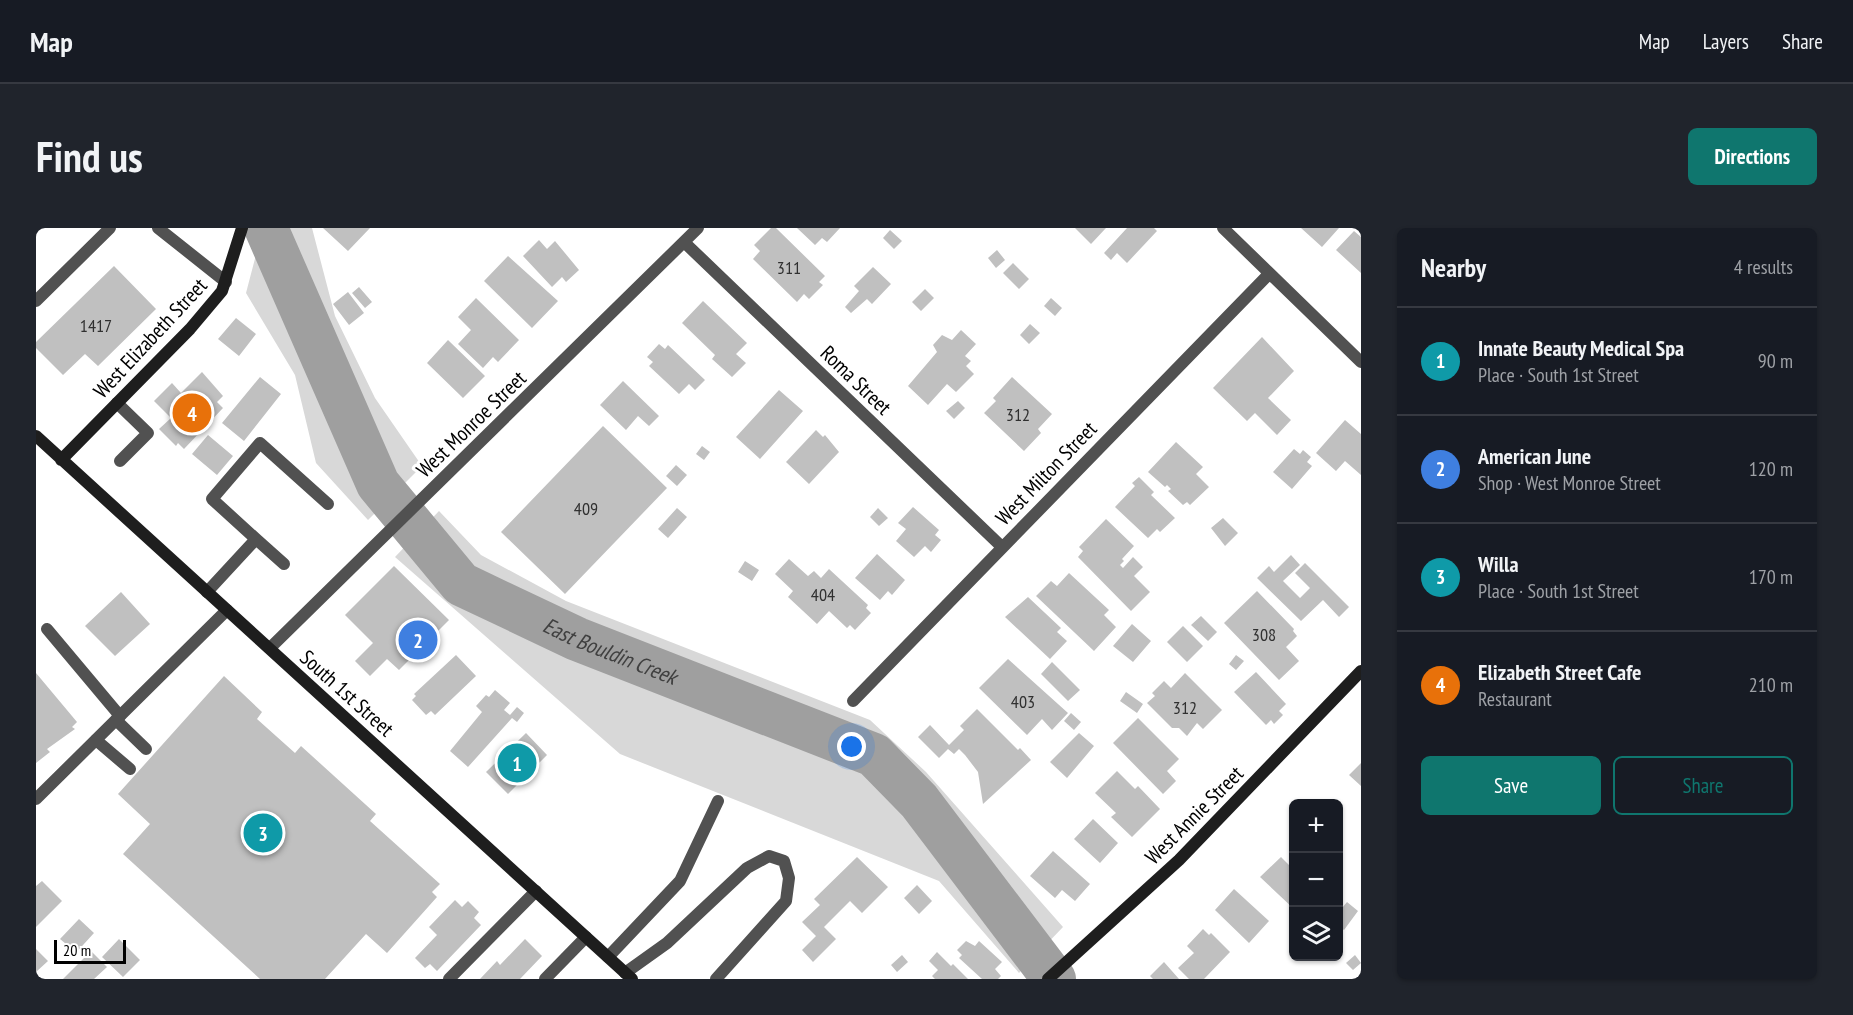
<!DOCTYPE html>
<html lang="en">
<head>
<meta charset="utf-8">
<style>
  :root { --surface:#171b24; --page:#20242c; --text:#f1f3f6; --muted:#9ea1a6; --line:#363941; --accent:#0f766e }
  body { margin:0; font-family:"PT Sans Narrow",sans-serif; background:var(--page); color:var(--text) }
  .controls { position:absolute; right:18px; bottom:18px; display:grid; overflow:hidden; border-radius:9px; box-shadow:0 2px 4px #0004 }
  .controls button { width:54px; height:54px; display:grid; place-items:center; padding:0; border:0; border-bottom:2px solid var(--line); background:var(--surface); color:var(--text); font:30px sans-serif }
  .scale { position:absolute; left:18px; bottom:15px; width:72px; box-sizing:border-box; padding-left:6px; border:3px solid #000; border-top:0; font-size:16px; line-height:21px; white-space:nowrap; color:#000; -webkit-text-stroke:4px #fff; paint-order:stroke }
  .you { position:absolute; left:816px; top:519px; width:21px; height:21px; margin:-15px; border:4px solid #fff; border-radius:50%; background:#1a73e8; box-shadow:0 0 0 9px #1a73e833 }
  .badge { display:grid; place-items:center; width:39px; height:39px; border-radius:50%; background:var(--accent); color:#fff; font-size:20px; font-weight:700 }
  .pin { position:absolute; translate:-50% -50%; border:3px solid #fff; box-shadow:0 2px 6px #0006 }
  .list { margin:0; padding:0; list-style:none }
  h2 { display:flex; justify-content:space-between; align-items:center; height:78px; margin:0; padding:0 24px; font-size:26px }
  h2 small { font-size:20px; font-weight:400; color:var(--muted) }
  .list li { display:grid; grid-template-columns:39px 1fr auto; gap:18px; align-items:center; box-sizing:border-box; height:108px; padding:0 24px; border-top:2px solid var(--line) }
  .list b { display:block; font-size:22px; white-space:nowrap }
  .list p { margin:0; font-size:20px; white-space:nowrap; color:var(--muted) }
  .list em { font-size:20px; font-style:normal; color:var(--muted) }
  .actions { display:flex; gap:12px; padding:18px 24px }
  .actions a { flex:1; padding:14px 0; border:2px solid var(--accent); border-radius:9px; text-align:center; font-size:21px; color:var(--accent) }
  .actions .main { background:var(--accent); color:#fff }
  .icon { flex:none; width:33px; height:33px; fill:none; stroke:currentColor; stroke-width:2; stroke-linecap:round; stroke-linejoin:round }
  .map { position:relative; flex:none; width:1325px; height:751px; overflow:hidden; border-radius:9px }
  header { display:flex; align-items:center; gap:36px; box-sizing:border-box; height:84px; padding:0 30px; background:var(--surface); border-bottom:2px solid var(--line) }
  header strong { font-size:28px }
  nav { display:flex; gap:33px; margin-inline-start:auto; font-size:21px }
  .intro { display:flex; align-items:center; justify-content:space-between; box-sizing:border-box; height:144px; padding:0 36px }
  h1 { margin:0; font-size:42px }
  .button { padding:15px 27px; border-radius:9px; background:var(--accent); color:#fff; font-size:21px; font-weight:700 }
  main { display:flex; gap:36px; padding:0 36px }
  aside { flex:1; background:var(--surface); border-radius:9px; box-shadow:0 2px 4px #0004 }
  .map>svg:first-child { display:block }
</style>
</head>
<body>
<header>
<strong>Map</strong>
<nav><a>Map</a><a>Layers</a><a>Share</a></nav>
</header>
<div class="intro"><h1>Find us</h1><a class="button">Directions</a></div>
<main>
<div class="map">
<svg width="1325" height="751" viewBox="0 0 1325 751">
  <rect width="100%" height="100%" fill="#fff"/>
  <path fill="#d8d8d8" d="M 227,0 L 276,0 L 299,88 L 339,170 L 386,238 L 332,292 L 280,235 L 259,147 L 210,65 Z
    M 403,283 L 445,327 L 530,373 L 834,492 L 890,544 L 1027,699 L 983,745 L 903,653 L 584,526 L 359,329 Z"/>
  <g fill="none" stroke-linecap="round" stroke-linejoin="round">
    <path stroke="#9f9f9f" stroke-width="44" id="s1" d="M 230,0 L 342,256 L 425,356 L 541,411 L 838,527 L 883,573 L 1018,751"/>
  </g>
  <path fill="#c0c0c0" d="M 287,0 L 334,0 L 312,23 Z
    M 735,0 L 740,0 L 789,48 L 783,54 L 787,57 L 773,71 L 768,66 L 761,74 L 717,31 L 724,23 L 718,17 Z
    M 761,0 L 804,0 L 791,14 L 786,10 L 779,17 Z
    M 1039,0 L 1070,0 L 1055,16 Z
    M 1091,0 L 1118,0 L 1121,3 L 1091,35 L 1081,25 L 1075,32 L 1068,25 Z
    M 1265,0 L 1303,0 L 1286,19 Z
    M 854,2 L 866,13 L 858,21 L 847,10 Z
    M 1318,3 L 1325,9 L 1325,45 L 1300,22 Z
    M 503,12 L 511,21 L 519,13 L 543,42 L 530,54 L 526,49 L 516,59 L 487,28 Z
    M 961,22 L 969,32 L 960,40 L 952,30 Z
    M 472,28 L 522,73 L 496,100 L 448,53 Z
    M 977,35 L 993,51 L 983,61 L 967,45 Z
    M 78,38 L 120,81 L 62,138 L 49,126 L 27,147 L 0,120 L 0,114 Z
    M 837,39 L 855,56 L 836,76 L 831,71 L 815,85 L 809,79 L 823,63 L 818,58 Z
    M 323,59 L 336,74 L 329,80 L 316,65 Z
    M 889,61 L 898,70 L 885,83 L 876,74 Z
    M 312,64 L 328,85 L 313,97 L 297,76 Z
    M 440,70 L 483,112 L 462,134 L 457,129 L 447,140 L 422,116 L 435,102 L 422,89 Z
    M 1015,70 L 1026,80 L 1019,88 L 1008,78 Z
    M 667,73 L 711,115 L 700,126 L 710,135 L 696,149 L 676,131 L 679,127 L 646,95 Z
    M 200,90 L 220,106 L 203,128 L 182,111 Z
    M 994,96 L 1004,105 L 993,116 L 984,107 Z
    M 925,102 L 940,116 L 929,128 L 935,133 L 930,138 L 938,146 L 920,164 L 911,156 L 892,177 L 872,158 L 901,124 L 897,117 L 906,107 L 916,112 Z
    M 1226,109 L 1258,143 L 1232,170 L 1255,192 L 1241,207 L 1219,185 L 1211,193 L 1177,160 Z
    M 412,112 L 449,148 L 427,170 L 391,135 Z
    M 623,116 L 629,121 L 632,117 L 669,152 L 659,162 L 653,156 L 643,166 L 613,138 L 617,134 L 611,129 Z
    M 166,144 L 187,168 L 181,174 L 187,180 L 148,221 L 142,215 L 140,218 L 123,201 L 135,190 L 118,173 L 136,155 L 145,165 Z
    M 224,149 L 245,166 L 208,213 L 186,195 Z
    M 976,149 L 1016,186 L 1002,201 L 1005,205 L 988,223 L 948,185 L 960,173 L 957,170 Z
    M 587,153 L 623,188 L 613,198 L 602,188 L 590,202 L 564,177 Z
    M 743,162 L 767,183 L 724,231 L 700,209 Z
    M 922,173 L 929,180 L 918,191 L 910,183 Z
    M 1309,192 L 1325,206 L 1325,247 L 1309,233 L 1300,243 L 1280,225 Z
    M 567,198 L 631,260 L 529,366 L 465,304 Z
    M 780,202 L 787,209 L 789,207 L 803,224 L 773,256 L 750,234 Z
    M 172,207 L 197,228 L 181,247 L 156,226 Z
    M 1140,214 L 1167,239 L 1160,246 L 1173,259 L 1154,277 L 1151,274 L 1147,277 L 1132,263 L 1135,261 L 1131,257 L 1129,259 L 1112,244 Z
    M 666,218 L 674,224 L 668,232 L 660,226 Z
    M 1258,221 L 1264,226 L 1267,222 L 1275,229 L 1271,234 L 1276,238 L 1256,261 L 1237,244 Z
    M 640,237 L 651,247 L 641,258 L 630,248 Z
    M 1103,249 L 1118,264 L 1115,267 L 1139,290 L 1124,304 L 1121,301 L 1112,310 L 1079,279 L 1099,258 L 1096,255 Z
    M 877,279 L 903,302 L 899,307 L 905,312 L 895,324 L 889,318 L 878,329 L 860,313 L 870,301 L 862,295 Z
    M 641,280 L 651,289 L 632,310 L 622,301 Z
    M 842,280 L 852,290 L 843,298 L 834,289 Z
    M 1187,290 L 1202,305 L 1189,318 L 1175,300 Z
    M 1070,291 L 1098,318 L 1086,331 L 1088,333 L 1084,337 L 1087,340 L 1097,329 L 1107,339 L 1098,348 L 1114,364 L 1095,383 L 1042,329 L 1047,323 L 1043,319 Z
    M 841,326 L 869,352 L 856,367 L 852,363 L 844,372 L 819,350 Z
    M 1255,327 L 1264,337 L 1247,353 L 1264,370 L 1274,360 L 1259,345 L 1269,335 L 1313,379 L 1303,389 L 1287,372 L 1265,393 L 1221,350 L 1233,338 L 1238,344 Z
    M 753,331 L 772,348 L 778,343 L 785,350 L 793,341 L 832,377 L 830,380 L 835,385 L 819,402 L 814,397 L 811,400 L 793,383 L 781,396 L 752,369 L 757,363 L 739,346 Z
    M 709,333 L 723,342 L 716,353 L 702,344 Z
    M 358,338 L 413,392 L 363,442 L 351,431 L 334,448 L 319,433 L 337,415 L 309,387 Z
    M 1033,345 L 1073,382 L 1068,387 L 1080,399 L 1058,423 L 1000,368 L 1015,353 L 1021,358 Z
    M 1221,363 L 1258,401 L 1257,403 L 1261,408 L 1250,419 L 1263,433 L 1243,452 L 1188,395 Z
    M 85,364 L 114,396 L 79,428 L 49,398 Z
    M 992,369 L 1025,400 L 1021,404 L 1031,413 L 1014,431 L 969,389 Z
    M 1165,388 L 1181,404 L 1172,413 L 1155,397 Z
    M 1096,396 L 1115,413 L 1097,434 L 1077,418 Z
    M 1147,398 L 1167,418 L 1151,434 L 1131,414 Z
    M 420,427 L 440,448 L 399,487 L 395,483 L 390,487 L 376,472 L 380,468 L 378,466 Z
    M 1200,427 L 1208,433 L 1200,442 L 1193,436 Z
    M 972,431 L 1032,485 L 1016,502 L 1006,491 L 991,507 L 943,460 Z
    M 1016,434 L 1044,462 L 1032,473 L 1005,446 Z
    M 1220,444 L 1250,476 L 1243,483 L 1247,487 L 1238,496 L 1235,492 L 1230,497 L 1198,464 Z
    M 0,445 L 41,494 L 36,499 L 39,501 L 11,521 L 14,524 L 0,535 Z
    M 1149,445 L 1186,482 L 1167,501 L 1161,495 L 1151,508 L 1143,500 L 1136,500 L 1111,475 L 1119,468 L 1116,465 L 1128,453 L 1135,460 Z
    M 188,448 L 226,484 L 221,491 L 259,525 L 265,518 L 340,586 L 334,593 L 404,656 L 396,664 L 401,669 L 351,725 L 330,706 L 289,751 L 224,751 L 87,626 L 114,596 L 82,566 Z
    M 459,462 L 474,475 L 468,482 L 474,487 L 481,479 L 488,485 L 481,494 L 476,490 L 432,539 L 414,523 L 446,484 L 440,478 L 450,467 L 453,469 Z
    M 1090,464 L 1107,476 L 1101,485 L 1084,473 Z
    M 941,481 L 982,522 L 984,520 L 995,532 L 947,576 L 942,544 L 929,527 L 923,521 L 918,526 L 912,521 L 903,530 L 882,509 L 894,497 L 913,517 L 928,502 L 924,498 Z
    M 1035,485 L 1045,494 L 1038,502 L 1028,493 Z
    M 1102,490 L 1143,531 L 1131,543 L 1140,553 L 1127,566 L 1077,515 Z
    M 490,505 L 511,527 L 472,566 L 450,544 Z
    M 1043,505 L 1058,518 L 1031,550 L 1014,534 Z
    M 1325,535 L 1325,558 L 1313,547 Z
    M 1081,543 L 1099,561 L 1102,558 L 1124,581 L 1096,609 L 1075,589 L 1080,585 L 1059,565 Z
    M 1057,591 L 1082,615 L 1064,635 L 1038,611 Z
    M 1017,623 L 1054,656 L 1039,673 L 1026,662 L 1019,670 L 994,648 Z
    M 821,629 L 852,659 L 826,685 L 814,673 L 788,699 L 800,711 L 777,734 L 766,722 L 780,708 L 766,694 L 784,677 L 778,671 Z
    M 1245,629 L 1258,642 L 1258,681 L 1224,649 Z
    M 6,653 L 26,673 L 0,699 L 0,658 Z
    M 881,657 L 896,673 L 883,686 L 868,670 Z
    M 1198,661 L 1233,693 L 1213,715 L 1179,682 Z
    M 419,672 L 426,679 L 432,673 L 443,684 L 438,690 L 445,697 L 401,743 L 394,736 L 389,740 L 379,730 L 401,707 L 393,699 Z
    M 1311,674 L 1322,683 L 1308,702 L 1302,698 L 1302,685 Z
    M 43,691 L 58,705 L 37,728 L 27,719 L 30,716 L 24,711 Z
    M 1167,701 L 1173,707 L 1175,705 L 1194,724 L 1168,751 L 1153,751 L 1142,740 L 1158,725 L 1151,718 Z
    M 83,711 L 104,732 L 87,749 L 66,729 Z
    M 489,711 L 506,728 L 484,751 L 444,751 L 461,733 L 464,737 Z
    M 930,713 L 939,718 L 943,713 L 966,734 L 959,741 L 965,748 L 962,751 L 946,751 L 923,730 L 926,727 L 921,722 Z
    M 0,721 L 12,733 L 0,744 Z
    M 55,723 L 71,739 L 58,751 L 27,751 Z
    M 901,724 L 915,738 L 917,736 L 932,751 L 899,751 L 896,748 L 902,742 L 893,733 Z
    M 866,727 L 872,734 L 861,744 L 855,737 Z
    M 1319,727 L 1325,735 L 1317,742 L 1310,735 Z
    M 1128,734 L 1143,751 L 1117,751 L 1114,748 Z"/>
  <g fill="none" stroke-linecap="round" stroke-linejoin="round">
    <path stroke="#515151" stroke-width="12" d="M 122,0 L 190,54
      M 0,73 L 74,0
      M 81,175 L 112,205 L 84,233
      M 220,311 L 248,336
      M 171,364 L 220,311 L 176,271 L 224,215 L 292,276
      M 11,401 L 84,488
      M 80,492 L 110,521
      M 60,512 L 94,541
      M 572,729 L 644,653 L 682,573
      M 589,745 L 631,715 L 711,640 L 733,628 L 748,633 L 753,650 L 750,673 L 680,751
      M 413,751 L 500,663
      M 509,751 L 550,709"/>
    <path stroke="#515151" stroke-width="12" d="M 1187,0 L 1325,134
      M 648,14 L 966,319
      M 234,420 L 662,0
      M 817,473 L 1233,46
      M 0,571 L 191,382"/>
    <path stroke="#1e1e1e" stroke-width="12" d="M 0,208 L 596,751
      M 25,232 L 154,101 L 186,63 L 206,0
      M 1012,751 L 1143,632 L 1325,443"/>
  </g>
  <g text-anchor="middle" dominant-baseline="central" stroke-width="6" stroke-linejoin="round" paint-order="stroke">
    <g font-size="18" fill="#303030">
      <text x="753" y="39">311</text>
      <text x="60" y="97">1417</text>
      <text x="982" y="186">312</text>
      <text x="550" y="280">409</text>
      <text x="787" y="366">404</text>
      <text x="1228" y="406">308</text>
      <text x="987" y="473">403</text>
      <text x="1149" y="479">312</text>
    </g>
    <g font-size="21" fill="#000" stroke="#fff">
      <text transform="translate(114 110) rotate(-47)">West Elizabeth Street</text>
      <text transform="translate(820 152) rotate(44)">Roma Street</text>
      <text transform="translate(435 196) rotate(-44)">West Monroe Street</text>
      <text transform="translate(1010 245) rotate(-46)">West Milton Street</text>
      <text transform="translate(311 465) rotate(42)">South 1st Street</text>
      <text transform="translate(1158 587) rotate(-45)">West Annie Street</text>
    </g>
    <g font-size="22" font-style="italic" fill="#404040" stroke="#fff">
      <text stroke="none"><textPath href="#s1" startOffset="573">East Bouldin Creek</textPath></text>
    </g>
  </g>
</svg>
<div class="controls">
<button>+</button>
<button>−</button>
<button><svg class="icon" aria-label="layers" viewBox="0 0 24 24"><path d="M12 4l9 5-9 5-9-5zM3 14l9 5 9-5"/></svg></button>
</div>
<div class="scale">20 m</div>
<div class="you"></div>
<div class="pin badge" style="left:481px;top:535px;background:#0f9aa8">1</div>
<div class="pin badge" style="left:382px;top:412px;background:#3f7fe0">2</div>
<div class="pin badge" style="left:227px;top:605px;background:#0f9aa8">3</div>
<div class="pin badge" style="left:156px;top:185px;background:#e8710a">4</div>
</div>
<aside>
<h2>Nearby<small>4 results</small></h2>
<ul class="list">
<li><span class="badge" style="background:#0f9aa8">1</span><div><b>Innate Beauty Medical Spa</b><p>Place · South 1st Street</p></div><em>90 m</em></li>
<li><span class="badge" style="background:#3f7fe0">2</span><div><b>American June</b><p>Shop · West Monroe Street</p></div><em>120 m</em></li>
<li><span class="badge" style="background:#0f9aa8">3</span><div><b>Willa</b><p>Place · South 1st Street</p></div><em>170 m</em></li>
<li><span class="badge" style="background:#e8710a">4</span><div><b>Elizabeth Street Cafe</b><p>Restaurant</p></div><em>210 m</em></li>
</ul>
<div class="actions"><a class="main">Save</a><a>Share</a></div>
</aside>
</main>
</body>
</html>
